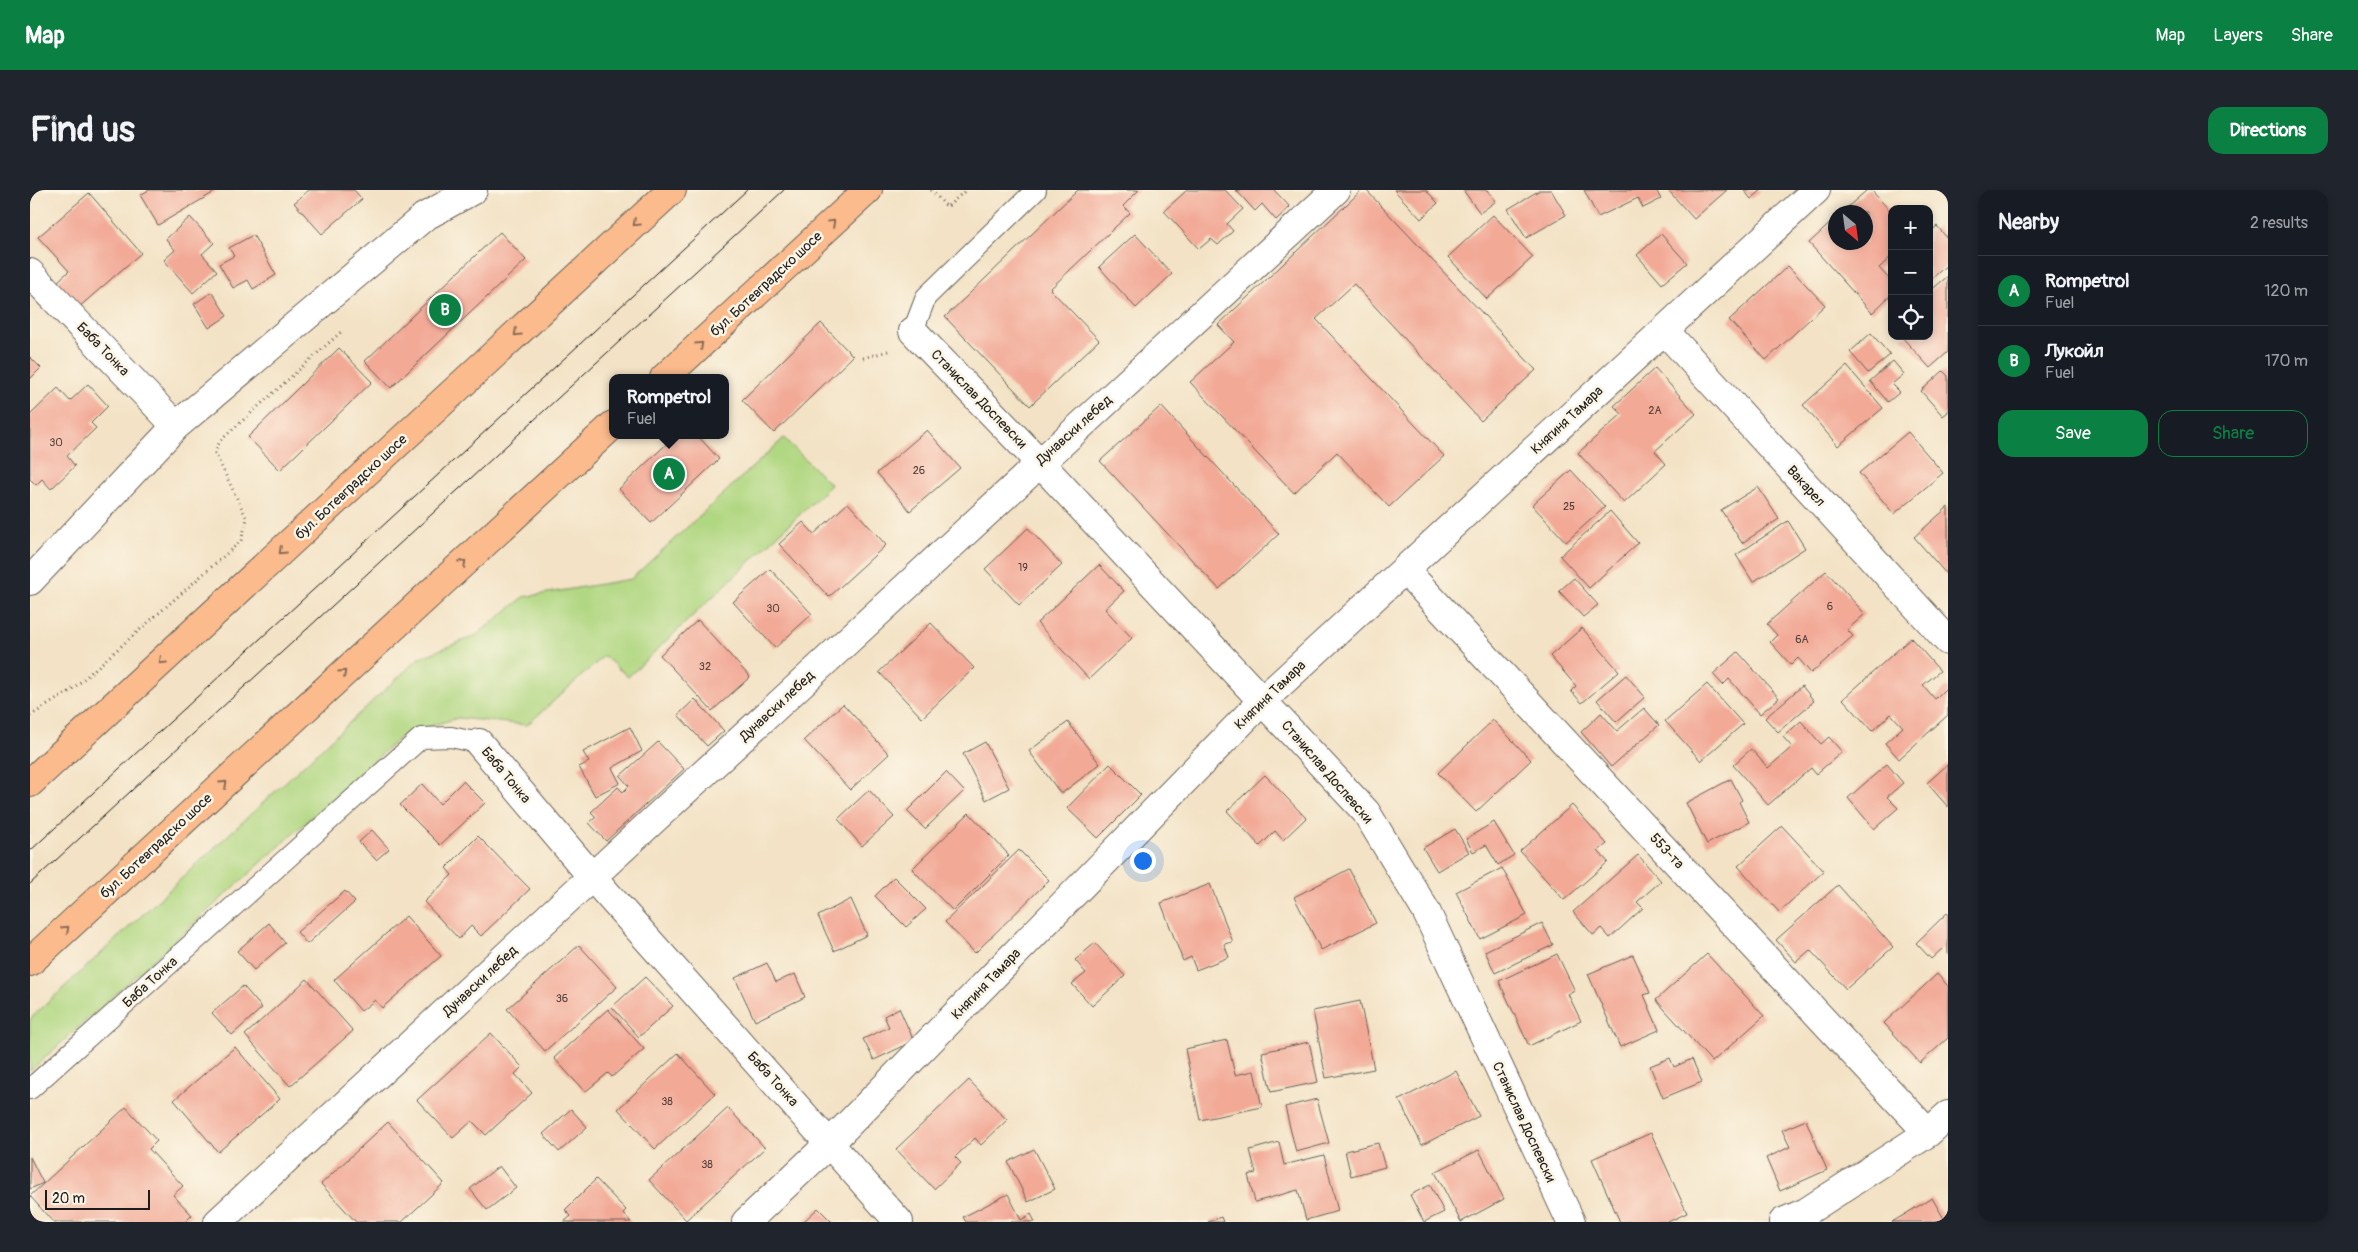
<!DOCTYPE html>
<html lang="en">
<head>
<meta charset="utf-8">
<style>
  :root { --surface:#171b24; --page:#20242c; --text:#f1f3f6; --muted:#9ea1a6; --line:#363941; --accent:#0b8043 }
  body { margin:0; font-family:Pangolin,sans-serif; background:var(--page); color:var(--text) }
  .controls { position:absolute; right:15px; top:15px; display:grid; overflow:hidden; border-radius:10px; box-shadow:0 2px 8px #0003 }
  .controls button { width:45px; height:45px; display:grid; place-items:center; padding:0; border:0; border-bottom:1px solid var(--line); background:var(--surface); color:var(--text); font:25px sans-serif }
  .compass { position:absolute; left:1798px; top:15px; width:45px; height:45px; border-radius:50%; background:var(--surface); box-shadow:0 2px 8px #0003; rotate:151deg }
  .scale { position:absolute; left:15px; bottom:12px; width:105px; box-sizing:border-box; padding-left:5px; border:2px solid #1c1c1c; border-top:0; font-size:14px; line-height:18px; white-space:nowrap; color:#1c1c1c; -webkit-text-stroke:4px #fcf5e5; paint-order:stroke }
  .you { position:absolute; left:1112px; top:670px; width:18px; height:18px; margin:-12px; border:4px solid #fff; border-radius:50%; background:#1a73e8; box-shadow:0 0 0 8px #1a73e833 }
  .badge { display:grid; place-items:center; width:32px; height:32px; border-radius:50%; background:var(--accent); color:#fff; font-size:16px; font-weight:700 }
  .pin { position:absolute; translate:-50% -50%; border:2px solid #fff; box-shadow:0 1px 5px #0006 }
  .popup { position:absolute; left:579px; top:184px; width:120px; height:65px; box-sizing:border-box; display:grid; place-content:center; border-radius:10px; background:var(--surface); filter:drop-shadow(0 1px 4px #0005); font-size:16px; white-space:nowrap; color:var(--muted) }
  .popup b { font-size:19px; color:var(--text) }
  .popup::after { content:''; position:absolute; left:50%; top:100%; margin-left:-10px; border:10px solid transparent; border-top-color:var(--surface) }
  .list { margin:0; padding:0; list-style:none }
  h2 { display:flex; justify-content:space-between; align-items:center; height:65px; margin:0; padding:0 20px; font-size:21px }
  h2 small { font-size:16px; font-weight:400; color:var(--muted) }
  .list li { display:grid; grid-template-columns:32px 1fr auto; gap:15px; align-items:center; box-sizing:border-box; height:70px; padding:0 20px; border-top:1px solid var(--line) }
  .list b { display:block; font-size:19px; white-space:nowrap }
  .list p { margin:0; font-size:16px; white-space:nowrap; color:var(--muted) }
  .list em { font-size:16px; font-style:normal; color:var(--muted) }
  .actions { display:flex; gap:10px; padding:15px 20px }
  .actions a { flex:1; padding:11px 0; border:1px solid var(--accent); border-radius:15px; text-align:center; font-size:18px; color:var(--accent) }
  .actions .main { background:var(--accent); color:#fff }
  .icon { flex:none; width:28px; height:28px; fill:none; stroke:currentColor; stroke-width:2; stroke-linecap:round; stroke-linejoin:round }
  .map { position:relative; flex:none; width:1918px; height:1032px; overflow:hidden; border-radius:15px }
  header { display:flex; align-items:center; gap:30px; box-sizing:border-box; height:70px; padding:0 25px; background:var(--accent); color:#fff }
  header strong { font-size:24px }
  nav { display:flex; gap:28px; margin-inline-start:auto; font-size:18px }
  .intro { display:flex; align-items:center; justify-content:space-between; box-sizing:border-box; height:120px; padding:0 30px }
  h1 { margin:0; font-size:35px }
  .button { padding:12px 22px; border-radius:15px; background:var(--accent); color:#fff; font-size:18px; font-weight:700 }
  main { display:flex; gap:30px; padding:0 30px }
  aside { flex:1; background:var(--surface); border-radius:15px; box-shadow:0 2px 8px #0003 }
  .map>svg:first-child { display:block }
</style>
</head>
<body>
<header>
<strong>Map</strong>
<nav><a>Map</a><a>Layers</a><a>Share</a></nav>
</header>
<div class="intro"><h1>Find us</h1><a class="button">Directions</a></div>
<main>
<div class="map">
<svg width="1918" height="1032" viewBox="0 0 1918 1032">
  <rect width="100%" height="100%" fill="#fcf5e5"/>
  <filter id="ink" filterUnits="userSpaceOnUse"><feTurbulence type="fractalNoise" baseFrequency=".02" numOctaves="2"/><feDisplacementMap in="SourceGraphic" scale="10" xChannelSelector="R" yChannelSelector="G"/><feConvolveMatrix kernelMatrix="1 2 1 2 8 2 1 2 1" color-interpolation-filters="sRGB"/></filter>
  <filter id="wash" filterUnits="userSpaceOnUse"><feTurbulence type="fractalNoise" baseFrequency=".0096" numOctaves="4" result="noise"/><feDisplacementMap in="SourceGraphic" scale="20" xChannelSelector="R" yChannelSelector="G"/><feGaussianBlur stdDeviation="1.12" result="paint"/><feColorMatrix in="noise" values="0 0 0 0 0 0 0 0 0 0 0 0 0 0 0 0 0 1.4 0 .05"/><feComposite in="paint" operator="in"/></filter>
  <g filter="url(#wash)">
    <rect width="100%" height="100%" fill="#f3e2c5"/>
    <path fill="#b0d781" stroke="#667a4e" d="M 754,248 L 801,295 L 598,487 L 574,466 L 497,535 L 428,528 L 375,543 L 0,881 L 0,829 L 389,468 L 445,446 L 494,407 L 601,389 Z"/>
    <g id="blocks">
      <path fill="#f2a996" d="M 119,0 L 188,0 L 128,35 L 110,5 Z
        M 279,0 L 324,0 L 332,9 L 292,44 L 264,13 Z
        M 1048,0 L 1109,0 L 1093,16 L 1100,23 L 1020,99 L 1069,150 L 1000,216 L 915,127 Z
        M 1157,0 L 1195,0 L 1213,19 L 1197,34 L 1203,41 L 1188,55 L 1181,49 L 1169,59 L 1134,21 Z
        M 1206,0 L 1244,0 L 1260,17 L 1246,30 L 1232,14 L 1225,21 Z
        M 1332,0 L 1336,0 L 1506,180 L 1451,231 L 1324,94 L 1286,129 L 1414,266 L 1359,317 L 1307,262 L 1264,303 L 1160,192 L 1204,152 L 1188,135 Z
        M 1364,0 L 1396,0 L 1408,13 L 1391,29 Z
        M 1433,0 L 1457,0 L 1466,11 L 1450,23 Z
        M 1510,0 L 1521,0 L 1536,25 L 1496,48 L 1478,19 Z
        M 1554,0 L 1626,0 L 1631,9 L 1613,18 L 1608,8 L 1568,27 Z
        M 1638,0 L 1697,0 L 1664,29 Z
        M 1714,0 L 1732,0 L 1721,9 Z
        M 1837,0 L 1841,0 L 1862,23 L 1862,66 L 1849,78 L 1862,92 L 1862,104 L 1842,123 L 1779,53 L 1806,28 L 1806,52 L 1836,52 L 1836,22 L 1812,22 Z
        M 59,3 L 111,63 L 48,118 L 26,93 L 39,81 L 8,47 Z
        M 1463,25 L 1503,67 L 1457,109 L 1418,67 Z
        M 160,27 L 184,53 L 172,64 L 187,81 L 163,103 L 134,70 L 145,60 L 136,49 Z
        M 1907,36 L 1918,49 L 1918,74 L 1899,91 L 1899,43 Z
        M 470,42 L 496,70 L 361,198 L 335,171 Z
        M 1105,44 L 1142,84 L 1106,118 L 1069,77 Z
        M 1631,44 L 1657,73 L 1632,94 L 1607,65 Z
        M 223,45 L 246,85 L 223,99 L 218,90 L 203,98 L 189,74 L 204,66 L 199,58 Z
        M 1758,76 L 1795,115 L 1736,170 L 1699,130 Z
        M 1918,86 L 1918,162 L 1900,178 L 1871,146 L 1899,146 L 1899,102 Z
        M 182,102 L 197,126 L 179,138 L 164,114 Z
        M 791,133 L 823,166 L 744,243 L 712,210 Z
        M 1841,143 L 1860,165 L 1838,183 L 1820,162 Z
        M 309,158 L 342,192 L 250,280 L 218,247 Z
        M 0,167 L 11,178 L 0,189 Z
        M 1863,171 L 1874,184 L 1862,194 L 1870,202 L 1858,212 L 1840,191 Z
        M 1817,176 L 1853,218 L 1808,256 L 1773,215 Z
        M 1625,178 L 1666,224 L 1625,261 L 1636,274 L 1594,313 L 1548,263 L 1592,224 L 1584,216 Z
        M 1913,181 L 1918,186 L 1918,222 L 1913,226 L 1891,201 Z
        M 58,194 L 78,216 L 61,233 L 66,238 L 37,266 L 45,276 L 21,299 L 12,289 L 6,295 L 0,289 L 0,225 L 28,198 L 40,211 Z
        M 1131,216 L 1249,344 L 1189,399 L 1070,271 Z
        M 897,240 L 930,278 L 880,321 L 847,283 Z
        M 1878,242 L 1913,283 L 1864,324 L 1829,283 Z
        M 646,245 L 667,245 L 689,269 L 621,333 L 589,299 Z
        M 1541,280 L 1575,317 L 1536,352 L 1502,315 Z
        M 1728,297 L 1749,329 L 1712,353 L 1691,320 Z
        M 818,313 L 856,355 L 799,407 L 749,354 L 773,332 L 784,344 Z
        M 1918,317 L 1918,386 L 1884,347 Z
        M 1580,321 L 1608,353 L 1559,398 L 1530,366 Z
        M 1758,331 L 1775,358 L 1723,392 L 1706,365 Z
        M 998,338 L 1032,375 L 989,415 L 955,379 Z
        M 1069,375 L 1094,401 L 1075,419 L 1102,448 L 1059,489 L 1007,433 Z
        M 740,379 L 782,424 L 745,458 L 703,412 Z
        M 1796,381 L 1835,424 L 1817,440 L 1823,446 L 1781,483 L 1768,468 L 1761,475 L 1740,452 L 1747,445 L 1737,434 Z
        M 1544,388 L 1568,415 L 1553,427 L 1529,401 Z
        M 668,430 L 720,487 L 682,521 L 630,465 Z
        M 901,433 L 944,478 L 892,528 L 849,482 Z
        M 1552,438 L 1589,481 L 1552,513 L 1541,501 L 1546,496 L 1520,466 Z
        M 1881,448 L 1910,481 L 1893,495 L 1905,509 L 1918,496 L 1918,525 L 1869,569 L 1855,553 L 1873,537 L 1861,524 L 1842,541 L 1813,509 Z
        M 1708,462 L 1749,508 L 1730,524 L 1699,489 L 1693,495 L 1683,484 Z
        M 1596,485 L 1615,507 L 1586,532 L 1567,510 Z
        M 1677,494 L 1713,534 L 1671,571 L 1635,531 Z
        M 1772,496 L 1784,511 L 1748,542 L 1735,528 Z
        M 665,509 L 694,541 L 677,556 L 648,525 Z
        M 813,514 L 859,564 L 820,600 L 774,550 Z
        M 1614,518 L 1629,535 L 1581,577 L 1551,542 L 1571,523 L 1587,541 Z
        M 1463,530 L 1501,570 L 1446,622 L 1408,583 Z
        M 1771,531 L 1791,554 L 1799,547 L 1812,562 L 1786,584 L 1781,578 L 1738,615 L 1703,575 L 1721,559 L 1738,578 L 1762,557 L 1753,547 Z
        M 1038,532 L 1070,574 L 1031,604 L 999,561 Z
        M 600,537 L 612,561 L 582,578 L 590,593 L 565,606 L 549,577 L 559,572 L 553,562 Z
        M 628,552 L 654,579 L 576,651 L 559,633 L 566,627 L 561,622 L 588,597 L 593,602 L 599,596 L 590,586 Z
        M 955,552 L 979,598 L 956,610 L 933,564 Z
        M 1080,574 L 1111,605 L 1068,648 L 1037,618 Z
        M 1857,574 L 1873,593 L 1857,607 L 1868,618 L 1844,639 L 1818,608 Z
        M 1918,574 L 1918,617 L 1897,593 Z
        M 916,582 L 934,601 L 895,639 L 877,621 Z
        M 1235,585 L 1276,628 L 1253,650 L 1245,641 L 1230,656 L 1197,621 Z
        M 1701,589 L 1712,610 L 1709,612 L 1719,632 L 1677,654 L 1656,613 Z
        M 433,591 L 455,613 L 410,655 L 370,615 L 392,594 L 410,614 Z
        M 839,600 L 864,627 L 832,656 L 808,629 Z
        M 1542,615 L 1577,654 L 1568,661 L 1578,672 L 1534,710 L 1490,661 Z
        M 939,623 L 979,665 L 923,721 L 882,679 Z
        M 1464,632 L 1484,665 L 1468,675 L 1456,655 L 1443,662 L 1436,649 Z
        M 1752,636 L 1794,681 L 1749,722 L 1708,676 Z
        M 1425,639 L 1439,662 L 1407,681 L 1393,658 Z
        M 342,640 L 359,659 L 346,670 L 329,652 Z
        M 448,646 L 500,699 L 451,746 L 441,736 L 429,749 L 394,712 L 422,685 L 416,678 Z
        M 989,660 L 1019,690 L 945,763 L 915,732 Z
        M 1608,665 L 1631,691 L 1607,712 L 1613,718 L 1580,748 L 1571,738 L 1563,745 L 1543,722 Z
        M 1472,678 L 1497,725 L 1450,749 L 1426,702 Z
        M 1319,679 L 1346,733 L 1291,760 L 1264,707 Z
        M 864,687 L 896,719 L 876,737 L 845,706 Z
        M 1180,694 L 1203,752 L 1194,754 L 1199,767 L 1166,780 L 1161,767 L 1153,771 L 1131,713 Z
        M 1808,695 L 1863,757 L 1816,799 L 1780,760 L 1766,772 L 1746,750 Z
        M 315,701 L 325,712 L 277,754 L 267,742 Z
        M 821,709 L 837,745 L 804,761 L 788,726 Z
        M 1918,722 L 1918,765 L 1912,759 L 1901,769 L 1886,753 Z
        M 376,726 L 411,766 L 352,818 L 345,810 L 331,821 L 304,790 Z
        M 239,733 L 255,753 L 224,780 L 207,761 Z
        M 1512,733 L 1523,755 L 1465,783 L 1455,761 Z
        M 1065,753 L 1095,786 L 1062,816 L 1042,794 L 1056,783 L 1045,770 Z
        M 549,755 L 587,797 L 515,861 L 477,819 Z
        M 1527,764 L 1545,801 L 1538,804 L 1551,831 L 1499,856 L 1469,791 Z
        M 1677,764 L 1734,826 L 1682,872 L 1626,810 Z
        M 1603,765 L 1620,803 L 1614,805 L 1629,840 L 1590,857 L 1558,784 Z
        M 737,773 L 746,792 L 765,784 L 775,807 L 725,831 L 705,788 Z
        M 1907,784 L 1918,796 L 1918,848 L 1890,873 L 1854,833 Z
        M 615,787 L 643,816 L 609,847 L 582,817 Z
        M 277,789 L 323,841 L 260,896 L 215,845 Z
        M 213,796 L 232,818 L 202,845 L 182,823 Z
        M 1330,811 L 1344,879 L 1296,888 L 1283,821 Z
        M 869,818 L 884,851 L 844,870 L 833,849 L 859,837 L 854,826 Z
        M 578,819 L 614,859 L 582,887 L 578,883 L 555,902 L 524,868 Z
        M 461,843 L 492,877 L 485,884 L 502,903 L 456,945 L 442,931 L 423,948 L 387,910 Z
        M 1197,850 L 1205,885 L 1224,881 L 1232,917 L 1170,930 L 1155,859 Z
        M 1279,852 L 1288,892 L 1241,902 L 1232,862 Z
        M 205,857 L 250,909 L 188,962 L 144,910 Z
        M 648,863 L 685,904 L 625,959 L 588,919 Z
        M 1640,868 L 1644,877 L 1662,869 L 1672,892 L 1633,908 L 1620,876 Z
        M 1426,881 L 1449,926 L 1392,955 L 1369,910 Z
        M 939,890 L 977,930 L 951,955 L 945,948 L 925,967 L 931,973 L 904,999 L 866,959 Z
        M 1287,909 L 1299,953 L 1266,962 L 1255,917 Z
        M 96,917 L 127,951 L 119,959 L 153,996 L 143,1005 L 162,1025 L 155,1032 L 23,1032 L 0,1006 Z
        M 698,918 L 735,958 L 656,1030 L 619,990 Z
        M 541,919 L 557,937 L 529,962 L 513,944 Z
        M 1776,930 L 1797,980 L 1750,1001 L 1736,968 L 1760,957 L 1752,940 Z
        M 358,932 L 414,993 L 372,1032 L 326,1032 L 291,994 Z
        M 1621,943 L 1657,1023 L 1638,1032 L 1590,1032 L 1562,969 Z
        M 1249,952 L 1254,975 L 1294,965 L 1308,1021 L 1276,1030 L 1268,1000 L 1225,1012 L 1218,985 L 1226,983 L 1220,960 Z
        M 1348,953 L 1355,977 L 1321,986 L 1315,961 Z
        M 1004,959 L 1025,999 L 998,1012 L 978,972 Z
        M 1449,960 L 1474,1009 L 1431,1032 L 1405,982 Z
        M 0,967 L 13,993 L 0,999 Z
        M 469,976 L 486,998 L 457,1020 L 440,999 Z
        M 566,989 L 596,1020 L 593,1023 L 601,1032 L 534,1032 L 541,1026 L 535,1020 Z
        M 1400,995 L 1414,1022 L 1394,1032 L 1380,1005 Z
        M 978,1004 L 991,1030 L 1001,1024 L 1005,1032 L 936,1032 L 933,1027 Z
        M 1902,1008 L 1916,1032 L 1862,1032 Z
        M 788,1018 L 802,1032 L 773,1032 Z
        M 1191,1027 L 1193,1032 L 1178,1032 Z"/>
    </g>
  </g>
  <g filter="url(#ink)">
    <use href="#blocks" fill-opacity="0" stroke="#676157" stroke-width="1"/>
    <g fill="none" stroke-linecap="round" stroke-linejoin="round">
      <g stroke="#676157" stroke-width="22">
        <path id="service" d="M 883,141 L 896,107 L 1006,0
          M 0,899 L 391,548 L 421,547 L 449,553"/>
      </g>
      <g stroke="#676157" stroke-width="30">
        <path id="minor" d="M 0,83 L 146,236
          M 1634,140 L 1918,451
          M 883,141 L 1009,272 L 1336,622 L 1396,721 L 1541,1032
          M 1375,380 L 1898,943
          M 0,391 L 146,236 L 394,27 L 443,0
          M 449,553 L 563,688 L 869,1032
          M 188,1032 C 562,689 932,342 1306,0
          M 716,1032 L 800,953 L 1233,510 L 1786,0
          M 1753,1032 L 1776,1022 L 1898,943 L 1918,925"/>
      </g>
      <g stroke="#676157" stroke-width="30">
        <path id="primary" d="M 634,188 L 838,0
          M 0,593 L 642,0
          M 0,772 L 583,235"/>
      </g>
      <path stroke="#676157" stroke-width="3" stroke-dasharray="1 4" stroke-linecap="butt" d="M 901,0 L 917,17 L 936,0
        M 833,168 L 858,161
        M 0,526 L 40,501 L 211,351 L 217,329 L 185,263 L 190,251 L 311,142"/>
      <use href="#service" stroke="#fff" stroke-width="20"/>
      <use href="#minor" stroke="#fff" stroke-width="28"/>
      <use href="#primary" stroke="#fbbb8d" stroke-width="28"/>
      <path stroke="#1c1c1c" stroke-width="1" d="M 0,661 L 717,0
        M 0,694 L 754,0"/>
    </g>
    <defs><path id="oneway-chevron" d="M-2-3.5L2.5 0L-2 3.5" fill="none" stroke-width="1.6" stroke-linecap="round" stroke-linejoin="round" transform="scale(1.25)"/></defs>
    <g stroke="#8c6c54">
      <use href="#oneway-chevron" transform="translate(606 33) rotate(137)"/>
      <use href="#oneway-chevron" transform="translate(802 33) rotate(-43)"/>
      <use href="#oneway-chevron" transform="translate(487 143) rotate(137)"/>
      <use href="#oneway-chevron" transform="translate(670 155) rotate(-43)"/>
      <use href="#oneway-chevron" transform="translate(252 361) rotate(137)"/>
      <use href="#oneway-chevron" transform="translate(433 373) rotate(-43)"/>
      <use href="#oneway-chevron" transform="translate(132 471) rotate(137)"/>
      <use href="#oneway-chevron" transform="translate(313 483) rotate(-43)"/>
      <use href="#oneway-chevron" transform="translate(194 594) rotate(-43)"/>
      <use href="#oneway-chevron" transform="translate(36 739) rotate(-43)"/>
    </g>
  </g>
  <g text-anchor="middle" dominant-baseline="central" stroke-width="5" stroke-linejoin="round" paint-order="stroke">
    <g font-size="11" fill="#523f3a">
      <text x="1625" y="220">2А</text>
      <text x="26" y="252">30</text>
      <text x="889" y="280">26</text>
      <text x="1539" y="316">25</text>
      <text x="993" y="377">19</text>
      <text x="1800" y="416">6</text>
      <text x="743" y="418">30</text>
      <text x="1772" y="449">6А</text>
      <text x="675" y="476">32</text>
      <text x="532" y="808">36</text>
      <text x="637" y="911">38</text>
      <text x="677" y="974">38</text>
    </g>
    <g font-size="14" fill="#1c1c1c" stroke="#fcf5e5">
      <text transform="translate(736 94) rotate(-43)">бул. Ботевградско шосе</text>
      <text transform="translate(73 159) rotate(46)">Баба Тонка</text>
      <text transform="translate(949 209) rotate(46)">Станислав Доспевски</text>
      <text transform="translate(1537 230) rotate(-43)">Княгиня Тамара</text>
      <text transform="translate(1044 240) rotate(-42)">Дунавски лебед</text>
      <text transform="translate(1776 296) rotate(48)">Вакарел</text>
      <text transform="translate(321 297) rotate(-43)">бул. Ботевградско шосе</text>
      <text transform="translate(1240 505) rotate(-44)">Княгиня Тамара</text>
      <text transform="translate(747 516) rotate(-43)">Дунавски лебед</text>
      <text transform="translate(1297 582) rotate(49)">Станислав Доспевски</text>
      <text transform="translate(476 585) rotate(50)">Баба Тонка</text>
      <text transform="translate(126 656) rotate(-43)">бул. Ботевградско шосе</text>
      <text transform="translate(1637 661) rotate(47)">553-та</text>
      <text transform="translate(450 791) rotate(-43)">Дунавски лебед</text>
      <text transform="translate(120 792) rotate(-42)">Баба Тонка</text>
      <text transform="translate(956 794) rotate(-46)">Княгиня Тамара</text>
      <text transform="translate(743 889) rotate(48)">Баба Тонка</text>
      <text transform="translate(1494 932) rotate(65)">Станислав Доспевски</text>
    </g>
  </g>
</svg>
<div class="controls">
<button>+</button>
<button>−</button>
<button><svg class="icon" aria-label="locate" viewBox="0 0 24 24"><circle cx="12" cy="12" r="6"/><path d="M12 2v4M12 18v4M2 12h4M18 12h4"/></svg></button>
</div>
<svg class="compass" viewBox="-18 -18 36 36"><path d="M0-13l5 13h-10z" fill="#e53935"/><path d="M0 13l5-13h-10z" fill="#9ea1a6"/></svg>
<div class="scale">20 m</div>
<div class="you"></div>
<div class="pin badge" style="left:639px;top:284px">A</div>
<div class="popup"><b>Rompetrol</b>Fuel</div>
<div class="pin badge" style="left:415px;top:120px">B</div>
</div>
<aside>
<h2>Nearby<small>2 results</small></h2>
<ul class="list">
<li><span class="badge">A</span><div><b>Rompetrol</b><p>Fuel</p></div><em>120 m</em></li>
<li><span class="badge">B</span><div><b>Лукойл</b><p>Fuel</p></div><em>170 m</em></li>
</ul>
<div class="actions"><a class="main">Save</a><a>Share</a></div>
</aside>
</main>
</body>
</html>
